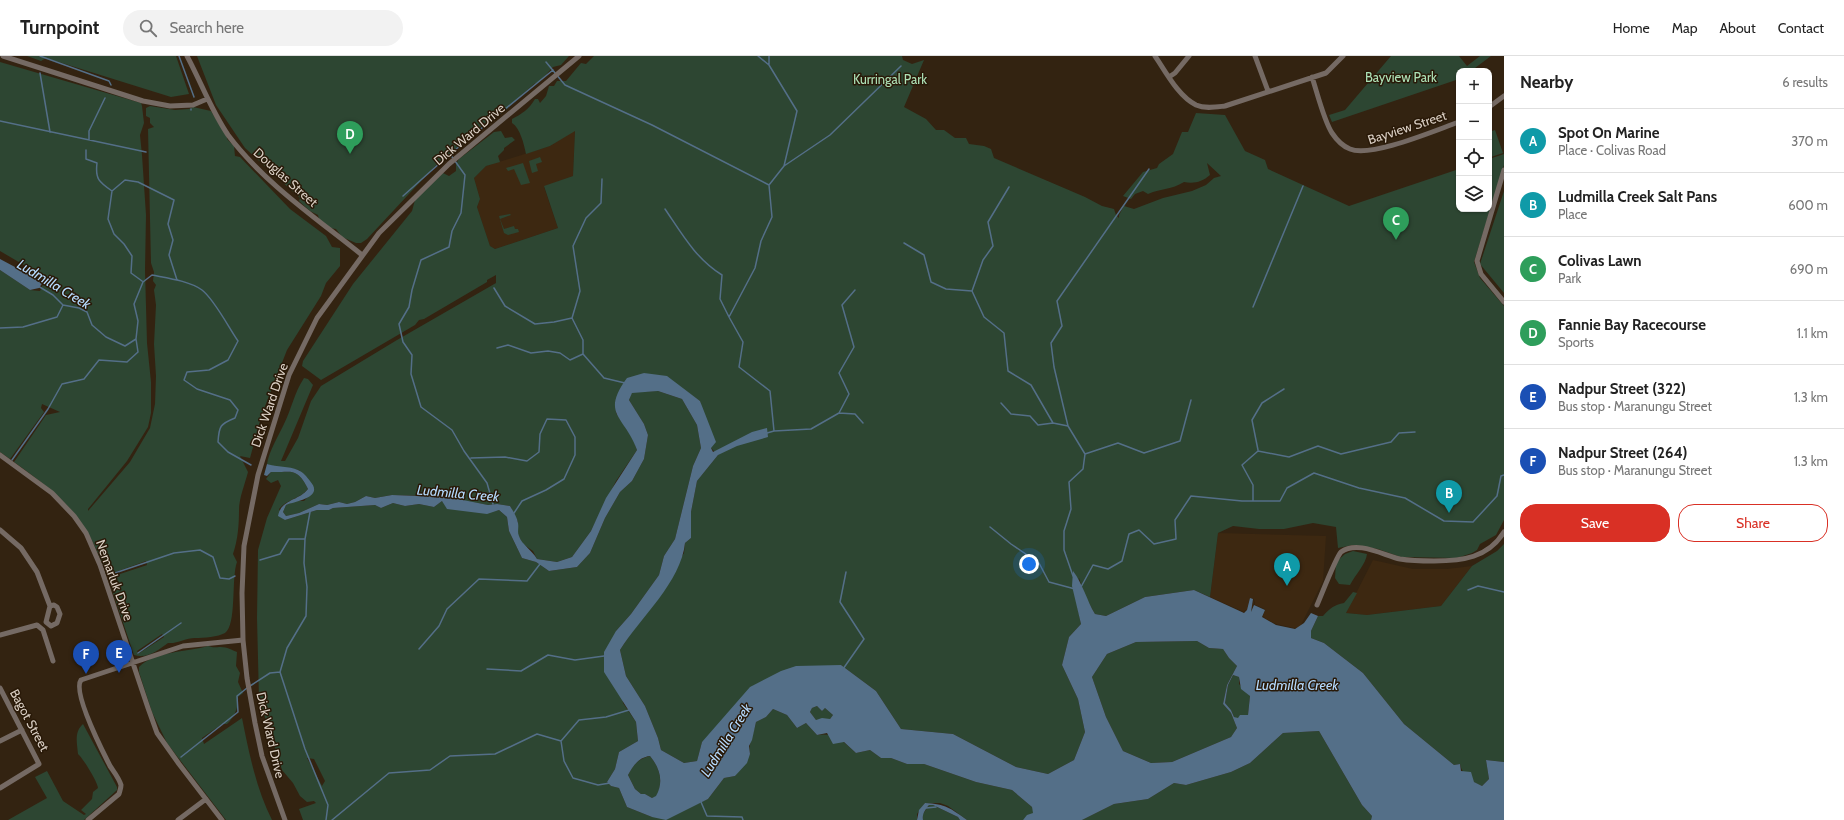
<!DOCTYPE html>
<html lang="en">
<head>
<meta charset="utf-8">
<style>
  :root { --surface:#fff; --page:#f2f2f2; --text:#222; --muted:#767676; --line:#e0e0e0; --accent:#d93025 }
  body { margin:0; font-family:Cabin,sans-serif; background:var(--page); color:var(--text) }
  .controls { position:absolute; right:12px; top:12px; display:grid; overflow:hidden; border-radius:8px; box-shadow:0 1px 3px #0004 }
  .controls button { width:36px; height:36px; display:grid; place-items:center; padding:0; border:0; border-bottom:1px solid var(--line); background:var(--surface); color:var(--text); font:20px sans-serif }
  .you { position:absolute; left:1029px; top:508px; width:14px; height:14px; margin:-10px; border:3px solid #fff; border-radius:50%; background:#1a73e8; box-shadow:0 0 0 6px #1a73e833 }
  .badge { display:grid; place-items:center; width:26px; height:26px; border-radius:50%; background:var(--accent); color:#fff; font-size:13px; font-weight:700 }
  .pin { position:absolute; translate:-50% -33px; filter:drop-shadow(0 1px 2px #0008) }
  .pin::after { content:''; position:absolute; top:21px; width:14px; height:12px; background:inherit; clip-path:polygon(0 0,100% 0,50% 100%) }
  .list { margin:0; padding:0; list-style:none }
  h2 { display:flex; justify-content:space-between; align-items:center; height:52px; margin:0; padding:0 16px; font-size:17px }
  h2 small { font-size:13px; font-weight:400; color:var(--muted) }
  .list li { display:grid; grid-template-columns:26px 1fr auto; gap:12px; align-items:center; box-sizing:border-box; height:64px; padding:0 16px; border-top:1px solid var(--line) }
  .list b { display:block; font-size:15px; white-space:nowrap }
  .list p { margin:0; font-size:13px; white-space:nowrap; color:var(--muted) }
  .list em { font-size:13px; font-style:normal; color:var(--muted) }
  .actions { display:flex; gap:8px; padding:12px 16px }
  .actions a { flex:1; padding:9px 0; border:1px solid var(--accent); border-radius:16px; text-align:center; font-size:14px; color:var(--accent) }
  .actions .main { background:var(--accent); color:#fff }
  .icon { flex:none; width:22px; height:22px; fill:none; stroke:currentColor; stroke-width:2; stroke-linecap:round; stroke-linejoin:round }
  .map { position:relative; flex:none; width:1504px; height:764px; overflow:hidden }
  header { display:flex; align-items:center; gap:24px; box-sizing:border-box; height:56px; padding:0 20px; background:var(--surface); border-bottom:1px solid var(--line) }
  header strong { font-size:19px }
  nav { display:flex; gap:22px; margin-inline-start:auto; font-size:14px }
  .search { width:280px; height:36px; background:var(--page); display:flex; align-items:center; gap:10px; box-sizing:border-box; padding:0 14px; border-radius:22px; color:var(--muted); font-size:15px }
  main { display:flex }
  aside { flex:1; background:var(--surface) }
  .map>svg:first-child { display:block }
</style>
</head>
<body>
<header>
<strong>Turnpoint</strong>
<div class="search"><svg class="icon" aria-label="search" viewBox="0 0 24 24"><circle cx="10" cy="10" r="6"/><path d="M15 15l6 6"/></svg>Search here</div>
<nav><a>Home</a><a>Map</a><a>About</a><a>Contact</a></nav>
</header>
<main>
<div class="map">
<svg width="1504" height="764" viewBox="0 0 1504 764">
  <rect width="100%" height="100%" fill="#332311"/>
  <path fill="#3d2811" d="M 575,74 L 573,120 L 544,131 L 558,172 L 495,193 L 490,190 L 477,151 L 480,143 L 474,122 L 486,110 L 550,90 Z
    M 1218,477 L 1326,480 L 1323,525 L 1300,571 L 1294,572 L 1276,568 L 1266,563 L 1263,560 L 1265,553 L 1255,549 L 1255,544 L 1251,555 L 1254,543 L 1250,542 L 1247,554 L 1245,554 L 1244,556 L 1210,541 Z
    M 1373,504 L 1413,513 L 1447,513 L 1472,510 L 1441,550 L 1367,559 L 1346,557 Z"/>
  <path fill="#2d4632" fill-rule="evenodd" d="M 27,0 L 176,0 L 189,38 L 171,41 L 46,2 L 41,5 Z
    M 197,0 L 569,0 L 561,9 L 553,11 L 540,25 L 534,28 L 511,48 L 505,56 L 500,58 L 499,55 L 435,110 L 367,183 L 361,187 L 356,187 L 342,181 L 336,173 L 330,172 L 319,163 L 318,159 L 310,155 L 299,145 L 300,142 L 245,92 L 216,49 Z
    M 594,0 L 902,0 L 903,4 L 912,8 L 924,4 L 904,51 L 926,63 L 936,74 L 944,74 L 955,82 L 966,82 L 969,88 L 984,90 L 991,93 L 994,102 L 1085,141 L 1102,150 L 1114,153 L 1116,159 L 1119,162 L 1119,159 L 1124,150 L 1134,153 L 1163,142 L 1192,135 L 1206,129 L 1214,122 L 1221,120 L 1207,107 L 1210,119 C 1202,126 1194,128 1184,126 C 1171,134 1162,132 1148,138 L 1143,135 L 1135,138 L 1131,143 L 1123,140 L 1143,116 L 1157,112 L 1159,108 L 1173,98 L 1182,76 L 1188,76 L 1196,57 L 1225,59 L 1245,95 L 1265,104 L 1268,113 L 1349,150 L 1459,113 L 1459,153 L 1489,153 L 1489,103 L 1504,98 L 1504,109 L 1474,206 L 1480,222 L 1504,250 L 1504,464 L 1496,479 L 1480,488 L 1477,494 L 1472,497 L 1457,502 L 1401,501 L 1378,493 L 1353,489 L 1338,492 L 1336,471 L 1313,467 L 1284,473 L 1259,473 L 1233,470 L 1218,477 L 1210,541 L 1194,534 L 1145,541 L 1106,560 L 1095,558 L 1085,540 L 1079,522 L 1075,539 L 1081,568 L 1069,581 L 1062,609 L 1078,643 L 1085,676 L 1074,704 L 1048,718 L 1016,711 L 953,678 L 901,673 L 876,635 L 841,609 L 702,686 L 697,705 L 684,707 L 661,694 L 658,682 L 645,650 L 626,620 L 620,594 L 684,497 L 685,487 L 691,482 L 691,456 L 697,425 L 718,399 L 711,392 L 700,345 L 686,335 L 644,317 L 616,357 L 633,382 L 637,394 L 616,425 L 591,475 L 572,501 L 557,506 L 537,503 L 533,495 L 523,488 L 518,479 L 518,466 L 510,450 L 497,448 L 488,449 L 438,440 L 392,439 L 375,442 L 366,440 L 355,446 L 347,448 L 339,446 L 327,449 L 319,448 L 299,457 L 286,460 L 283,456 L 286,449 L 296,445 L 304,445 L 313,435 L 299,414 L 276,411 L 267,408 C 269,395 279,379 284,368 C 292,352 294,337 304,322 L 308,323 L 313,329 L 281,405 L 285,405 L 298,382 L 311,345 L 321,330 L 397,284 L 496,227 L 496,219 L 487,224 L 487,226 L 424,263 L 419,264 L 415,269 L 321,324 L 302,310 L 303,305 L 353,228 L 412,155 L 415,144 L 443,117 L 449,120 L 456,115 L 456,108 L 459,103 L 494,76 L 501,75 L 505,82 L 512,81 L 515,84 L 504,92 L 504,94 L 498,100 L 500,106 L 486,110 L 474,122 L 480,143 L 477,151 L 490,190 L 495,193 L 558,172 L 544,130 L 573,120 L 575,75 L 550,90 L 526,98 C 524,88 520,72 512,67 L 512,63 C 522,58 529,53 535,43 L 538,43 L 540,47 L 546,40 L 549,30 L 554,30 L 557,25 L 566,25 L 581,7 L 586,8 Z
    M 1391,0 L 1459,0 L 1467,10 L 1480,0 L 1491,0 L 1471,15 L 1459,15 L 1459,23 L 1332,66 L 1329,59 L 1345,54 Z
    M 0,6 L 141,47 L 142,50 L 144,67 L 140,79 L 142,99 L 146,159 L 145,214 L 147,287 L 151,326 L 151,357 L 148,371 L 127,405 L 88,453 L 88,455 L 130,406 L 150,372 L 155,348 L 156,320 L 154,288 L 156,249 L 154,234 L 156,229 L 153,225 L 154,216 L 151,207 L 148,73 L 154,71 L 150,67 L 150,62 L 146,60 L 146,52 L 150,50 L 175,54 L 189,53 L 193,51 L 211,55 L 227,81 L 227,83 L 234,90 L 235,100 L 240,101 L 290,153 L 326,180 L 332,191 L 340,192 L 340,210 L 326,227 L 321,240 L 287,294 L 262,358 L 250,402 L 240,400 L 248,416 C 245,428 239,442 239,454 C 239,469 238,483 233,498 L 237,506 C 231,522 237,569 225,577 C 218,581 204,582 195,582 C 186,582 177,588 168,587 C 158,594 148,603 134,599 L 108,522 L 147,509 L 146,505 L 107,519 C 85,460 64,442 14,406 L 46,359 L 60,356 L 42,348 L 41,352 L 44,356 L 10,403 L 0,396 L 0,214 L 30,234 L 40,235 L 46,222 L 0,195 ZM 162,578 L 164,581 L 138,598 L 137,595 Z
    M 1495,74 L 1503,97 L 1491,101 L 1489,95 L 1489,76 Z
    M 540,101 L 542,106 L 536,108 L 538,115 L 532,117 L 529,105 Z
    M 523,107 L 530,127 L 521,129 L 514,113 L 508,115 L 506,112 Z
    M 1504,135 L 1504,237 L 1480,208 Z
    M 510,158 L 511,159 L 500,163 L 504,173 L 514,170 L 515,173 L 518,173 L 519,176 L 508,179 L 504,177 L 499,160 Z
    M 658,335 L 682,343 L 697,369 L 701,392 L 693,410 L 675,483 L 664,500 L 659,519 L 631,558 L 616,575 L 623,647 L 636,666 L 638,685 L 619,696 L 615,713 L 607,726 L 611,730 L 619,732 L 627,751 L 652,761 L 690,751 L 708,743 L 724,722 L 735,720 L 750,698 C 748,688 754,677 756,666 L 766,661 L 773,653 L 787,659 L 797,672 L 806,667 L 817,679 C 834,676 843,685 856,697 L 870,694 L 881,702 L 891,702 L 907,708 L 924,708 L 976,726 L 1012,734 L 1032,751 L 1034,757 L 1023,764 L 967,764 L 948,750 L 940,747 L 925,747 L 917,758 L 917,764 L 303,764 L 299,753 L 316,747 L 314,745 L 307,746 L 300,740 L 293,727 L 282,714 L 259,643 L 257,562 L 258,494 L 267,462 L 281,430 L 278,424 L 271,427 L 266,423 L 271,416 C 290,417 297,410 308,433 C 300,443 287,443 279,453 L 285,464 L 317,454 L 329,454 L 333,452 L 375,449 L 381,452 L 393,447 L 405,450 L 419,448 L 434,451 L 442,445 C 462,452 478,460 499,454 L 507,461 L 509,475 L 522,502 L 536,506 L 549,515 L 577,511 L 590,497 L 605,462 L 620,436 L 632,425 L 644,403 L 648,379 L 644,368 L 629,344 L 632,336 ZM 307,702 L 314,703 L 325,725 L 322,730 Z
    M 1504,488 L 1504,706 L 1486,704 L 1489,723 L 1482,730 C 1472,726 1462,719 1460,708 L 1454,709 L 1404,668 L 1363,617 L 1324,587 L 1311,582 L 1311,575 L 1318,560 L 1323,560 C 1330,552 1334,549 1344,547 L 1353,536 L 1357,537 L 1346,557 L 1367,559 L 1441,550 L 1472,510 L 1497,495 Z
    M 1353,495 L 1367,498 C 1366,508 1355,519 1350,529 L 1339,528 L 1335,522 L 1336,506 L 1345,498 Z
    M 1197,585 L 1209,592 L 1223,593 L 1229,602 L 1237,610 L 1227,629 L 1223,648 L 1231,657 L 1237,672 L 1231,681 L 1172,706 L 1151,707 L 1123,695 L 1106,661 L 1092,621 L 1107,598 L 1136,586 Z
    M 208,590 C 214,592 215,591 221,591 C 227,591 232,594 237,596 L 236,610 L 240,617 L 238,626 L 243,637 L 238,641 C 239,651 234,662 227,668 L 222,668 L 202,682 L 204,688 L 242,662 C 249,697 256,732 272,764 L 226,764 L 167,687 L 152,656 L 139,616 L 139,611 C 154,595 189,596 208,590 Z
    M 1233,619 L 1239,621 L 1239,628 L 1250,640 L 1248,659 L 1238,663 L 1234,661 L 1231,654 L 1225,647 L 1228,629 Z
    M 817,650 L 822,655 L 825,652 L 833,659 L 830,663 L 816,664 L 810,656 L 812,652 Z
    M 83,668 L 117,731 L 117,734 L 84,764 L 8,764 L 47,742 L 35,721 L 47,715 L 63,745 L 84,759 L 86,758 L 81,754 L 92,743 L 93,736 L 98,732 C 98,727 83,702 78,698 C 77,687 74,676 83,668 Z
    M 1319,675 L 1362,749 L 1372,760 L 1371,764 L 1082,764 L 1114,748 L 1148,743 L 1174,727 L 1186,729 L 1231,716 L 1250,707 L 1283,677 Z
    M 650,700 C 660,712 664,726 656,741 L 652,742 L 645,738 L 641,738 L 635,733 L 628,719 C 633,709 639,702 650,700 Z
    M 929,749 L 933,749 L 958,761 L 960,764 L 923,764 L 923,758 Z"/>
  <path fill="#546f88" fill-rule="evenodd" d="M 0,203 L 43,226 L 39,232 L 30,234 L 0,214 Z
    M 644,317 L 667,320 L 700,345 L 716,386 L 711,392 L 713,396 L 752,376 L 767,372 L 768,381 L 737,390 L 718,399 L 697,425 L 691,456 L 691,482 L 685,487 C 681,526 640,562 620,594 L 626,620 L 645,650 L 658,682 L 661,694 L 684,707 L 697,705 L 702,686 L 750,631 L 781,615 L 796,610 L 841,609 L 876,635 L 901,673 L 953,678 L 1016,711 L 1048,718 L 1074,704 L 1085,676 L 1078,643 L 1062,609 L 1069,581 L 1081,568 L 1072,530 L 1073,515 C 1083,528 1087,545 1095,558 L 1106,560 L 1145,541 L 1194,534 L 1244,557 L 1247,554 L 1250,542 L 1253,543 L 1251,556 L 1254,549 L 1265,554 L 1262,561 L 1276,569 L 1295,573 L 1304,567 L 1311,557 L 1318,560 L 1311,575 L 1311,582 L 1324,587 L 1363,617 L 1404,668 L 1454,709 L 1460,708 L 1461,715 L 1471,716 L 1474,726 L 1482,730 L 1489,723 L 1486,704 L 1504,706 L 1504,764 L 1371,764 L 1372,760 L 1362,749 L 1319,675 L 1283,677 L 1250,707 L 1231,716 L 1186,729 L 1174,727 L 1148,743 L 1114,748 L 1082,764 L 1023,764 L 1027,759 L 1033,757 L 1032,751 L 1012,734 L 976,726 L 924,708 L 907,708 L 891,702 L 881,702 L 870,694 L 856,697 L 844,686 L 833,688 L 827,677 L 817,679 L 806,667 L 797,672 L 787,659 L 773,653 L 766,661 L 756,666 L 752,684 L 749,690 L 750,698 L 747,707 L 735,720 L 724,722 L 708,743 L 666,764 L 652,761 L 627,751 L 619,732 L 611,730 L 607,726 L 615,713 L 619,696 L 638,685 L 636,666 L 604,616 L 604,596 L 616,575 L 631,558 L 659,519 L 664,500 L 675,483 L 693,410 L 701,392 L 697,369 L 682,343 L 658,335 L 632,337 L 629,344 L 644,368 L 648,379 L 644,403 L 632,425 L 620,436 L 605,462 L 590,497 L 577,511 L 549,515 L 536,506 L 522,502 L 509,475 L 507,461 L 499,454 L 487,458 L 447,453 L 442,445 L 434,451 L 419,448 L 405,450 L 393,447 L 381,452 L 375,449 L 333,452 L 329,454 L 317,454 L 285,464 L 278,460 C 281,443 299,445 308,433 C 297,410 290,417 271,416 L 267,420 L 264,419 L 267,408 C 277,411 289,410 298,414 C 303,416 307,421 310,425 C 325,442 295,445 286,449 L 283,456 L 286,460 L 299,457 L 319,448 L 327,449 L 339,446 L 347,448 L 355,446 L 366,440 L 375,442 L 392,439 L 448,441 L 488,449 L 497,448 L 510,450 C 513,455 517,461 518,467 C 519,472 517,476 519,480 C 522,489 532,494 537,503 L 557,506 L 572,501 L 591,475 L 606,442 L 637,394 C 625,360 600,359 627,322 ZM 1197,585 L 1209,592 L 1223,593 L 1229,602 L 1237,610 L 1227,629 L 1223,648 L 1231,657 L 1237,672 L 1231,681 L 1172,706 L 1151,707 L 1123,695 L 1106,661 L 1092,621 L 1107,598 L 1136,586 ZM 1233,619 L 1239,621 L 1241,633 L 1250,640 L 1248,659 L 1240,659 L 1238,662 L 1234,661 L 1231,654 L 1225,647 L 1228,629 ZM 817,650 L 822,655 L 825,652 L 833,659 L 830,663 L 822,662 L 816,664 L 810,656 L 812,652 ZM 650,700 C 660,712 664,726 656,740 L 652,742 L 645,738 L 641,738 L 635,733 L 628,719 C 633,710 639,701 650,700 Z
    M 925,747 C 946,748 950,752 967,764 L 960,764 L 958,761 L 933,749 L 929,749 C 925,754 922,758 923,764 L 917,764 L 919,754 Z"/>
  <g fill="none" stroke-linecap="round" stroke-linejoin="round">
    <path stroke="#546f88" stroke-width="1.5" d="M 40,0 L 109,25 L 111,29
      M 179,0 L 194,41
      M 758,0 L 769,9 L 797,55 L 784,110 L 769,129 L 772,161 L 761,185 L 755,212 L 729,261 L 743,286 L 739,311 L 770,335 L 774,375 L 767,377
      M 546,6 L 565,29 L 652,69 L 769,129
      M 769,8 L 769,0
      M 40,17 L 50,76
      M 191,54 L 191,53
      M 0,65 L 146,96
      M 89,84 L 89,75 L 105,42
      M 86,94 L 86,103 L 97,107 C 95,123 99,126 112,135
      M 450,98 L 465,119 L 461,157 L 452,175 L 449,191 L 421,204 L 412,234 L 409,251 L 399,268 L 403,286 L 412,299 L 411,318 L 421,351 L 452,374 L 464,395 L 487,427 L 493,448
      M 784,110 L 830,79 L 901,10
      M 602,123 L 601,147 L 586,162 L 573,190 L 580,235 L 572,262 L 583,284 L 583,298 L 604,322 L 625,327
      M 1009,131 L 988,166 L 993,190 L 983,204 L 972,235 L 984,261 L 1004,277 L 1008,315 L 1031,329 L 1053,367 L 1068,370
      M 403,140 L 450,98 L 553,14
      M 665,153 C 682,178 696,203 722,219 L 720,243 L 729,261
      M 904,187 L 924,199 L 931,226 L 946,233 L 972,235
      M 142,225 L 131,217 L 132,200 L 124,188 L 114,178 L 108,163 L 112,135 L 125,124 L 138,126 L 174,144 L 168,168 L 173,184 L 169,199 L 177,224
      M 38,230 L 53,239 L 63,249 L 79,252 L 87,256 L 92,269 L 106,281 L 125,290 L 136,283 L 138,265 L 134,248 L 143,226 L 152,219 C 167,222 190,225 202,234 C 214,243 229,272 238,285 L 228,304 L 209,314 L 187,316 L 184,324 L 197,333 L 230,344 L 238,354 L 235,362 C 220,368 219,370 218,386 L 228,396 L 251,409
      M 494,232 L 505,250 L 535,268 L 554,266 L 572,262
      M 1253,251 L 1303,130
      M 0,272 L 23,271 L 57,261 L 63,249
      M 497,292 L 508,289 L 531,297 L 548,295 L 560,297 L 570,304 L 583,298
      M 1001,347 L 1011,358 L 1030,360 L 1038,369 L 1053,367
      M 839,357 L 855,358 L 863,367
      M 774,375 L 811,373 L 839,357 L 849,338 L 839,317 L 854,291 L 842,249 L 855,234
      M 1258,394 L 1252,364 L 1262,347 L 1284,333
      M 1085,398 L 1118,387 L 1144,397 L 1180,385 L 1191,344
      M 471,402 L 505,401 L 527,405 L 539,396 L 540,378 L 547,363 L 566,364 L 575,381 L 575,399 L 564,423 L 546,434 L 522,445 L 514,457
      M 12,404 L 48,353 L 62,328 L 84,323 L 99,304 L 127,306 L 138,296 L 136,283
      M 1253,445 L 1253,429 L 1242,409 L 1258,395 L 1289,401 L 1318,390 L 1341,398 L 1391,386 L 1399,377 L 1415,376
      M 310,456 L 305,483 L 304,507 L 307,531 L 306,560 L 287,592 L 280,616 L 305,693 L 328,749 L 326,764
      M 990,471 L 1011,488 L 1039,507 L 1049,526 L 1075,533
      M 260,504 L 280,498 L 289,483 L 305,483
      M 109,519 L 174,497 L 200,494 L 213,501 L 220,522 L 229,523 L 235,520
      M 1073,520 L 1064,494 L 1064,475 L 1071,453 L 1069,426 L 1083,413 L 1085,398 L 1068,370 L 1054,311 L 1051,287 L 1062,270 L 1057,245 L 1149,113
      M 1081,531 L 1093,509 L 1108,513 L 1122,505 L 1129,478 L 1139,474 L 1154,488 L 1176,483 L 1175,464 L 1191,440 L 1242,445 L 1280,445 L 1287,432 L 1314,417 L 1359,432 L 1405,442 L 1444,465 L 1473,466 L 1497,440 L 1501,420 L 1504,419
      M 1468,534 L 1478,530 L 1504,536
      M 419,593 L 439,570 L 447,553 L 479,523 L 527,525 L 540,508
      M 138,597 L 181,567
      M 487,613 L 521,615 L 548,599 L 575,604 L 604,600
      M 843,613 L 864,583 L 840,546 L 846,516
      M 250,630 L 270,617 L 280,616
      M 561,685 L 579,664 L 606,661 L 629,654
      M 181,701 L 238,656 L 237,640 L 247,632
      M 701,746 L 707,760 L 742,761 L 743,764
      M 926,752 L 936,751
      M 332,764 L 389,717 L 430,714 L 450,700 L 495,698 L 537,678 L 561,685 L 564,705 L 573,722 L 598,729 L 610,727"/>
    <path stroke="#756a64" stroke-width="5" d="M 3,0 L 143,45 L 170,50 L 193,49 L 207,43
      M 187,0 C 201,26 211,54 228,79 C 264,127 316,162 362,199
      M 1155,0 C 1166,16 1178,40 1196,49 C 1205,53 1216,51 1225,50 L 1326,17 L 1343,0
      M 1255,0 L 1268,35
      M 1169,21 L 1175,17 L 1189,0
      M 1312,21 C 1317,36 1324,65 1332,77 C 1336,83 1342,90 1350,93 C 1371,102 1436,74 1459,66
      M 1489,51 L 1504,40
      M 1504,114 L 1477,205 L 1481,218 L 1504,246
      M 0,399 L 52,437 L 74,460 L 86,477 L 100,509 L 148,652 L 157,677 L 179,708 L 222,764
      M 0,474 L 21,492 L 37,516 L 50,550 L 46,566 L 51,570 L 57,567 L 60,558 L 57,551 L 54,549 L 50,550
      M 1317,549 C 1321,540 1336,501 1341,496 C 1357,484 1383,499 1400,503 C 1412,505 1423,505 1434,505 C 1462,505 1488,502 1504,476
      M 0,579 L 37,569 L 43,574 L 53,605
      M 0,632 L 39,708 L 0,732
      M 0,685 L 22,674
      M 88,764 L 119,738 C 120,734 121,732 121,729 C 119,722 114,716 110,710 C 103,696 72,636 81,624 L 183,590 L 243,584
      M 178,764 L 206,743
      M 285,764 L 262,700 L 255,667 L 247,622 L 243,584 L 242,537 L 244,490 L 258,419 L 289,319 L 317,262 L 379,177 L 449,108 L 579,0"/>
  </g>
  <g text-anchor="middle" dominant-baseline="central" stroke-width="3" stroke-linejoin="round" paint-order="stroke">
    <g font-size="13" fill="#ade1b6" stroke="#291908">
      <text x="1401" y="21">Bayview Park</text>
      <text x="890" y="23">Kurringal Park</text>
    </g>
    <g font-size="13" fill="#dacfc4" stroke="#291908">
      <text transform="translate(1407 71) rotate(-18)">Bayview Street</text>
      <text transform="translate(469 78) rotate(-40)">Dick Ward Drive</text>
      <text transform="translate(286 121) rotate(42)">Douglas Street</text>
      <text transform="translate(269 349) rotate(-71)">Dick Ward Drive</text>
      <text transform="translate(115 524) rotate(70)">Nemarluk Drive</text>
      <text transform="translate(30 664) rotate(62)">Bagot Street</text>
      <text transform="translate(271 679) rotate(77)">Dick Ward Drive</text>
    </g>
    <g font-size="14" font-style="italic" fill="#b5dbff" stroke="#291908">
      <text transform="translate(54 228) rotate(31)">Ludmilla Creek</text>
      <text transform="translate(458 437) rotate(5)">Ludmilla Creek</text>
      <text x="1297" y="629">Ludmilla Creek</text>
      <text transform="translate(726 684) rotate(-58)">Ludmilla Creek</text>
    </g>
  </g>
</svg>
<div class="controls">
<button>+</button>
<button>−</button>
<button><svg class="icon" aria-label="locate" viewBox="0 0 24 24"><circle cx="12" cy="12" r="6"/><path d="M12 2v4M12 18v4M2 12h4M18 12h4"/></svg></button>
<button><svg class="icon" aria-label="layers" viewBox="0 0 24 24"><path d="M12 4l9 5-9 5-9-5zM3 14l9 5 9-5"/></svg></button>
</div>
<div class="you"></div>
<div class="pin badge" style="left:1287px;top:530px;background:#0f9aa8">A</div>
<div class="pin badge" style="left:1449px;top:457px;background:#0f9aa8">B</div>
<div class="pin badge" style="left:1396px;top:184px;background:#2e9e5b">C</div>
<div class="pin badge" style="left:350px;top:98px;background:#2e9e5b">D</div>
<div class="pin badge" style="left:119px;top:617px;background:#1a4fb4">E</div>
<div class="pin badge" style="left:86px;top:618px;background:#1a4fb4">F</div>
</div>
<aside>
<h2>Nearby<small>6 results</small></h2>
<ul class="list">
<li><span class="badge" style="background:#0f9aa8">A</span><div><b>Spot On Marine</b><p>Place · Colivas Road</p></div><em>370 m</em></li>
<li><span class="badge" style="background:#0f9aa8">B</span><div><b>Ludmilla Creek Salt Pans</b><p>Place</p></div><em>600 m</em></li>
<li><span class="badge" style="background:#2e9e5b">C</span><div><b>Colivas Lawn</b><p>Park</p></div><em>690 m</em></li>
<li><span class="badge" style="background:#2e9e5b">D</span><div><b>Fannie Bay Racecourse</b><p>Sports</p></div><em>1.1 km</em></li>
<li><span class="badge" style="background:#1a4fb4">E</span><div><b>Nadpur Street (322)</b><p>Bus stop · Maranungu Street</p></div><em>1.3 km</em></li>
<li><span class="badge" style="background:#1a4fb4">F</span><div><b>Nadpur Street (264)</b><p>Bus stop · Maranungu Street</p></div><em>1.3 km</em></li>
</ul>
<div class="actions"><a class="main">Save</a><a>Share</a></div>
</aside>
</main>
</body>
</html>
